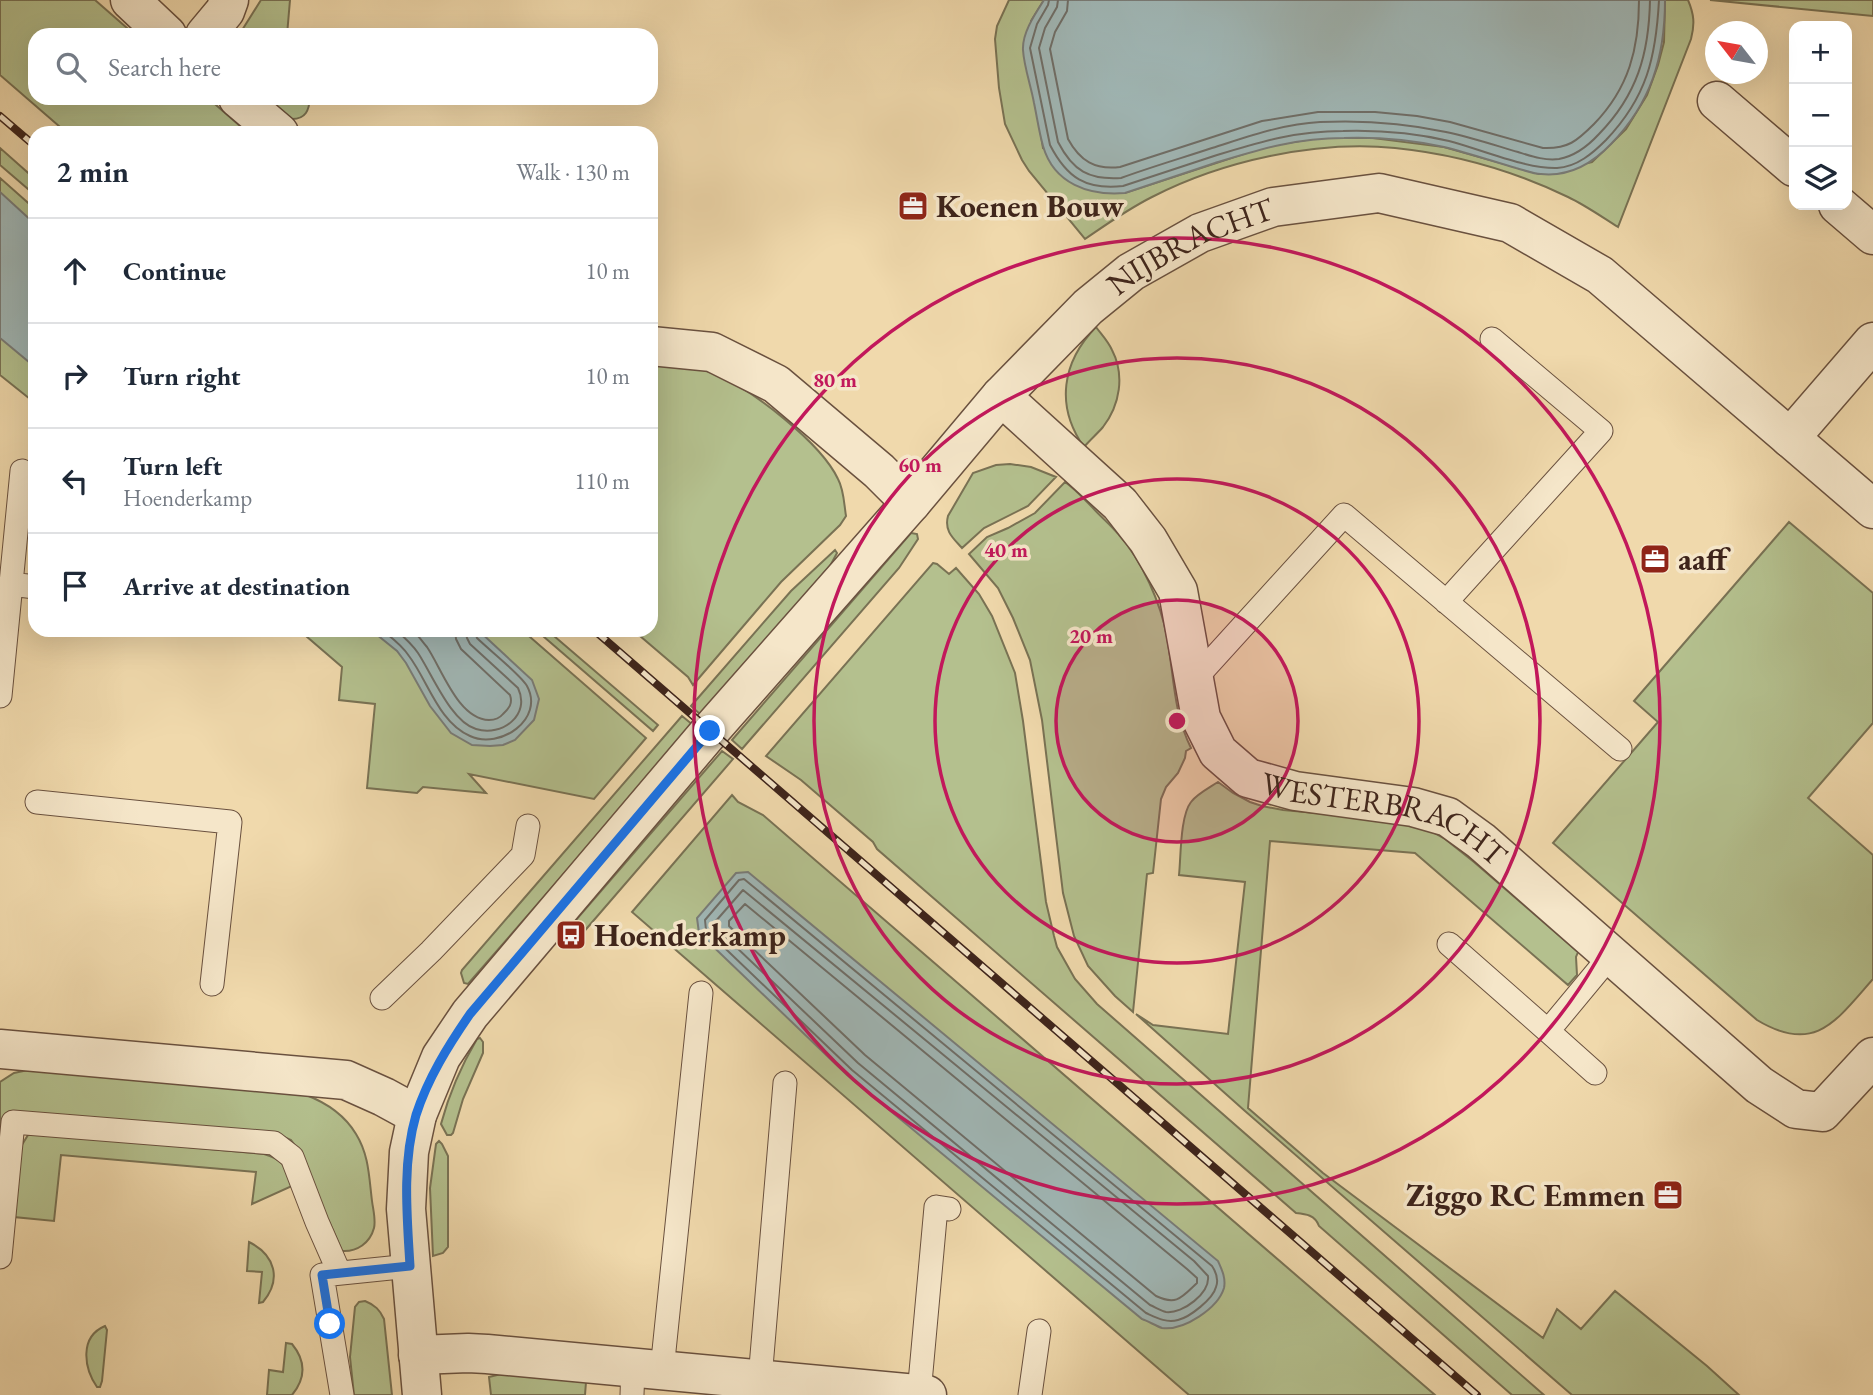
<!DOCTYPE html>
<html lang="en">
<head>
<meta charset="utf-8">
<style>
  :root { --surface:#fff; --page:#f2f2f3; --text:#1f2937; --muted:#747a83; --line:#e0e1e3 }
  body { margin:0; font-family:"EB Garamond",serif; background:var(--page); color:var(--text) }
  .controls { position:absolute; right:21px; top:21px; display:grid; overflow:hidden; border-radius:14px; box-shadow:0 7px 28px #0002 }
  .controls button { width:63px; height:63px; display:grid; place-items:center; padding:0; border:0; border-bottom:2px solid var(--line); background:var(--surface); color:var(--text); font:35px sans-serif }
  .compass { position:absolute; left:1705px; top:21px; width:63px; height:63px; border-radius:50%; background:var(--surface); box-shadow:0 7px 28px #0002; rotate:301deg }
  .stop { position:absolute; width:21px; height:21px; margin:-16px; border:5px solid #1a73e8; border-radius:50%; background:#fff }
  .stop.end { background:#1a73e8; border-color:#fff; box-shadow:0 2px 7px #0008 }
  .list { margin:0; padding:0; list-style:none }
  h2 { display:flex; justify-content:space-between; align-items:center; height:91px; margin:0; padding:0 28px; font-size:30px }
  h2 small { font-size:23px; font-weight:400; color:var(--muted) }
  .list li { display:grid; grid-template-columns:46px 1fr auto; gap:21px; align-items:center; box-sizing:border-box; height:105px; padding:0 28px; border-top:2px solid var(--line) }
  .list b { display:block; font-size:26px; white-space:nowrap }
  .list p { margin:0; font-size:23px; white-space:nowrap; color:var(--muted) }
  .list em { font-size:23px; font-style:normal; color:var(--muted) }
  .icon { flex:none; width:38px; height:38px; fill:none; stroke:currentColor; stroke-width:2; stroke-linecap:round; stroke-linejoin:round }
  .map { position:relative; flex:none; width:1873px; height:1395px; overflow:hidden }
  .search { position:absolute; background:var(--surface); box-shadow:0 7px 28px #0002; left:28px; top:28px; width:630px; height:77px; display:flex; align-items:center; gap:18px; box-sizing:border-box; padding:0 24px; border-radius:21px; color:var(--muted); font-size:26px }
  .panel { position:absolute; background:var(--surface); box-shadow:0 7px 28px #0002; left:28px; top:126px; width:630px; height:511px; border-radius:21px }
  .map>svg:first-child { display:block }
</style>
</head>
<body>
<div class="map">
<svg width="1873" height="1395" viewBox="0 0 1873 1395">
  <rect width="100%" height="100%" fill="#f0d9ac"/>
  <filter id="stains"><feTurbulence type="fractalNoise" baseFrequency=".00286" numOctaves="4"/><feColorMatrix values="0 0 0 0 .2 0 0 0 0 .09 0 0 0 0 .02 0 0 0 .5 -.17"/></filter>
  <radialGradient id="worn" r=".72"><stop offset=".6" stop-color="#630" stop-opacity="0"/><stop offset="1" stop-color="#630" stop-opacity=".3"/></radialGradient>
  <path fill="#b4c08e" stroke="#797254" stroke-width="2" d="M 0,0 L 95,0 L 135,35 L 35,35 L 35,98 L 208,98 L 248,133 L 67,133 L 0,75 Z
    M 261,0 L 290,0 L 287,35 L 239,35 Z
    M 1009,0 L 1044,0 L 1031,21 L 1039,122 L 1043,148 L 1125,193 L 1268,146 L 1319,138 L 1373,138 L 1444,147 L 1539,174 L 1592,162 L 1626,129 L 1647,95 L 1658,65 L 1664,42 L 1665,0 L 1688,0 C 1694,14 1695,24 1691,39 L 1618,227 C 1602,217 1585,205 1568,197 C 1514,171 1455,154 1395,148 C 1316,140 1222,161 1152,197 C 1128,209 1107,224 1085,239 L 1029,171 L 1022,160 L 1005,124 L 999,88 L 995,39 L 997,26 Z
    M 1710,0 L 1873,0 L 1873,16 Z
    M 263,98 L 310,98 C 309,110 306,119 292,119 Z
    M 0,148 L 35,179 L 35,195 L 0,165 Z
    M 0,178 L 35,209 L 35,403 L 0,375 Z
    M 1096,327 C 1101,334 1108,341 1112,350 C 1125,375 1120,405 1103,427 C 1097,434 1090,440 1084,447 C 1055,406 1062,362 1096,327 Z
    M 651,363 C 673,365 695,366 715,374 C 752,389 821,443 838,479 C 844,490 844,504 846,516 L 840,525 L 781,582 L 693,685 L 688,677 L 633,630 L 651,630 Z
    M 1010,464 L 1031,467 L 1056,477 L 1028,506 L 984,528 L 962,548 C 953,538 944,531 948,516 L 973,473 L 996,465 Z
    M 1065,482 C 1075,489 1084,499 1093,508 C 1101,517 1111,525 1119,535 C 1142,560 1161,604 1167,637 C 1174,675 1173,712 1191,748 L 1186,751 L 1185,758 L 1178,773 L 1166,787 L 1161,799 L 1153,873 L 1147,874 L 1133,1012 L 1115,996 L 1088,966 L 1074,936 L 1063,893 L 1042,720 L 1030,660 L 1013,618 L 998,588 L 969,554 L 987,537 L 1008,528 L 1035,513 Z
    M 1789,522 L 1873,593 L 1873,723 L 1808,798 L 1873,855 L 1873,979 C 1836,1021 1815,1055 1757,1020 L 1553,843 L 1658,722 L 1634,701 Z
    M 911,533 L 917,534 L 918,539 L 899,568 L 742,749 L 732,740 Z
    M 835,550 L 837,553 L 830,566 L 701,715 L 691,706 L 791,591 Z
    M 933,563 L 937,564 L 949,574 L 956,568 L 979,594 L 992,616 L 1015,673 L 1023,721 L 1046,902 L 1054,936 L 1057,947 L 1075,979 L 1097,1004 L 1544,1395 L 1512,1395 L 1319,1226 C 1315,1215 1306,1214 1296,1213 L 877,849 L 873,842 L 801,780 L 766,756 Z
    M 299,630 L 522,630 L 646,738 L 594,799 L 469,774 L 486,793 L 423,787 L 417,793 L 367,788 L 375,704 L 339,700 L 342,667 Z
    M 536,630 L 547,630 L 658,725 L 653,731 Z
    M 682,716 L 693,725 L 468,984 L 464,983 L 461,973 L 462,970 Z
    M 722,751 L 733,759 L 575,942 L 567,935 L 570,930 L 569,928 Z
    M 1218,782 L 1233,793 L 1250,802 L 1262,806 L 1283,810 L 1372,818 L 1429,830 L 1445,839 L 1474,862 L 1578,952 L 1576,957 L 1577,975 L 1568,985 L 1415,853 L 1270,841 L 1248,1108 L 1323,1173 L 1543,1338 L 1557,1309 L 1581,1329 L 1615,1291 L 1707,1366 L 1739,1395 L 1572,1395 L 1245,1111 L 1136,1014 L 1153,1025 L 1228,1034 L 1245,882 L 1179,875 C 1181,857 1180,816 1191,802 C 1197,794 1209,788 1218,782 Z
    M 732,795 L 738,802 L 763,815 L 1435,1395 L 1189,1395 L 632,912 Z
    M 480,1038 L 483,1042 L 483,1053 L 463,1099 L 453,1133 L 451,1135 L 447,1135 L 441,1124 C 449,1094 461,1066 477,1039 Z
    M 28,1070 L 306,1095 C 327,1103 344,1114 356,1134 C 369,1155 369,1177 372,1201 C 373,1209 376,1220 374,1228 C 370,1243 357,1252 342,1251 L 296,1147 L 291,1140 L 284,1137 L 22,1114 L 0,1175 L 0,1082 L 14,1073 Z
    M 45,1134 L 264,1154 C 285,1160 285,1167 292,1186 L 252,1204 L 256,1172 L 61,1155 L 54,1221 L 14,1217 L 20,1148 L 28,1135 Z
    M 439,1141 L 442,1144 L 448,1156 L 448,1247 L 443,1253 L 433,1256 L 430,1188 L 436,1144 Z
    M 249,1242 C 275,1255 282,1279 263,1302 L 259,1303 L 262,1272 L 247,1271 Z
    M 365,1301 C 375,1305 380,1310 384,1319 L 392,1395 L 354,1395 L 350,1357 L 355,1307 L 359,1302 Z
    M 105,1326 L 107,1330 L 102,1381 L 100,1387 L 97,1387 C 84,1368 79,1337 105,1326 Z
    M 286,1343 L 292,1344 C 306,1361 306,1378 292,1395 L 267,1395 L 269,1370 L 283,1372 Z
    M 501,1374 L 586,1382 L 585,1395 L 491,1395 L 489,1377 Z"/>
  <path fill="#a0b7b6" stroke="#797c78" stroke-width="2" d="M 1044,0 L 1665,0 C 1665,57 1651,103 1611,144 C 1592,164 1570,177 1541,174 C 1533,174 1524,170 1516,168 C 1492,161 1468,153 1444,147 C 1412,140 1377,137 1344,138 C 1296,138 1261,149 1215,163 C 1185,173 1155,183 1125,193 C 1089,196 1054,184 1043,146 C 1039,132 1037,117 1034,103 C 1031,86 1024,67 1023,50 C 1022,33 1035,14 1044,0 Z
    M 0,192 L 35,224 L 35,367 L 0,338 Z
    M 371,630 L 478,630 L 532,680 L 539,699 L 534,720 L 515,740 L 503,745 L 490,746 L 472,745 L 451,733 L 430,706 L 406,663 L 397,651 Z
    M 748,872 L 1218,1261 C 1222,1270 1226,1278 1224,1288 C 1218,1308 1184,1331 1162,1328 C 1156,1326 1148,1321 1142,1319 L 847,1075 L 699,933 L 697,918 L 736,873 Z"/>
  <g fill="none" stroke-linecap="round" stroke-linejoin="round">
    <path stroke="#6f6e68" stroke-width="2" d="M 1049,0 L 1048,5 L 1037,24 L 1030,48 L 1050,145 C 1067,178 1086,190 1123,186 C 1153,176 1184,166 1214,156 C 1260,142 1294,131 1343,131 C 1378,130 1415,133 1449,141 C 1480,149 1526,169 1557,168 C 1577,167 1593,153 1606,140 C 1647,97 1656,57 1659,0
      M 1058,0 L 1057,7 L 1045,28 L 1039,48 L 1058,142 C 1073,171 1089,180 1121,178 C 1151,167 1182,158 1212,148 C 1247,137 1282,124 1320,122 C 1362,120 1405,123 1446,132 C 1470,137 1494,145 1518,152 C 1531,156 1545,161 1559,159 C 1575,156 1588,146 1599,134 C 1637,95 1649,54 1650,0
      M 1068,0 L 1067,11 L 1055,32 L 1050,49 L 1068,139 C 1080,161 1095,170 1120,167 L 1262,121 L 1318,112 L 1375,112 L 1417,116 L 1450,122 L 1543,148 C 1568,149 1577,141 1594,124 C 1629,88 1639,48 1639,0
      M 382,630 C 392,638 402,645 409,656 C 428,681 439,723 470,736 C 500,750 545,719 527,686 C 521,675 488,649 477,638 L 474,630
      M 396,630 C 404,637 412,644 418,653 C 432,674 451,722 476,729 C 502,737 531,715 518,688 L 470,644 L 467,638 L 465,630
      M 412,630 C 418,635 422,641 427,647 C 442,669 458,719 489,720 C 495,720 499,719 503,714 C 509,708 513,704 510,695 L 461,649 L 456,639 L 455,630
      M 744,879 L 1212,1266 C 1216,1272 1219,1279 1216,1287 C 1213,1299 1190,1317 1178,1320 C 1166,1323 1157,1318 1146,1313 L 852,1070 L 706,930 L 705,920 L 739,880 Z
      M 743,890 L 1194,1261 L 1208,1276 C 1210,1293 1183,1314 1166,1312 C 1161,1311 1155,1307 1150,1305 L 858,1063 L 714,926 L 715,922 Z
      M 745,904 L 1187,1269 L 1197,1278 L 1197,1283 C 1182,1297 1177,1306 1156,1296 L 865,1055 L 729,926 L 729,921 Z"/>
    <g stroke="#6a513f" stroke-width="25">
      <path id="lane" d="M 11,584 L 35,587
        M 1446,602 L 1601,431 L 1492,339
        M 1194,680 L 1344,515 L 1620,749
        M 0,696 L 22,471
        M 37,802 L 230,822 L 212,984
        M 1449,944 L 1548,1031 L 1611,955
        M 382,998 L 431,951 L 523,855 L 528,826
        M 1548,1031 L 1595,1073
        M 0,1257 L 13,1122 L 274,1143 L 292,1157 L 317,1222 L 339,1272
        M 662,1370 L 701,993
        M 760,1379 L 785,1083
        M 919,1394 L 936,1207 L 949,1209
        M 342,1395 L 322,1275 L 410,1266
        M 632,1395 L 633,1367
        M 1030,1395 L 1039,1331"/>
    </g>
    <g stroke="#6a513f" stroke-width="41">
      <g id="street">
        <path d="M 130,0 L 167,35"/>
        <path d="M 205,35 L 225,11 L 229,0"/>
        <path d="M 238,98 L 279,133"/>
        <path d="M 1717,101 L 1794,167"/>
        <path d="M 1838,205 L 1873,235"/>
        <path d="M 651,346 L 712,352 L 776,384 L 879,471 L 911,503"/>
        <path id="s1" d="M 1001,396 L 1120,504 L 1148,540 L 1178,591 L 1201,718 L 1218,752 L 1248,778 L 1295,791 L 1413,807 L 1448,817 L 1481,841 L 1759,1085 L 1796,1109 L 1822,1112 L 1873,1057"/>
        <path d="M 1790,438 L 1873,342"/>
        <path d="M 0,1049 L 346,1080 L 384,1097 L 417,1115"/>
        <path d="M 418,1355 L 468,1353 L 487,1354 L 927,1395"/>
        <path id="s2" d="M 422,1395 L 406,1209 L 409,1152 L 417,1115 L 441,1057 L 470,1014 L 710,731 L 911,503 L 1001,396 L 1088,307 L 1131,272 L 1200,233 L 1273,207 L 1379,193 L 1510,223 L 1600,275 L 1873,509"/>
      </g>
    </g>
    <use href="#lane" stroke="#f5e6c9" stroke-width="23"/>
    <use href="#street" stroke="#f5e6c9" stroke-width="38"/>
    <g stroke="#3e241b" stroke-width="8">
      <path id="rail" d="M 0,116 L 35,146
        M 594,630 L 1477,1395"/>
    </g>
    <use href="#rail" stroke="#f5e6c9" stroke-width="5" stroke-dasharray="16" stroke-linecap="butt"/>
  </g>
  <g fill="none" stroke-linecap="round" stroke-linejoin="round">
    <path stroke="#1a73e8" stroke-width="9" d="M 330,1324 L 322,1275 L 410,1266 C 407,1216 402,1163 416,1115 C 428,1078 448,1046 470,1014 L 710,731"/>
  </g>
  <circle cx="1177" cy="721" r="121" fill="#c2185b" fill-opacity=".12"/>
  <g fill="none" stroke="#c2185b" stroke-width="3.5">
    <circle cx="1177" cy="721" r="121"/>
    <circle cx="1177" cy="721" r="242"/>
    <circle cx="1177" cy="721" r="363"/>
    <circle cx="1177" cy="721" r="483"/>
  </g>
  <defs>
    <g id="office-square" transform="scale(1.575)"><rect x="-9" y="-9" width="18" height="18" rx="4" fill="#8f2418" stroke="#f5e6c9"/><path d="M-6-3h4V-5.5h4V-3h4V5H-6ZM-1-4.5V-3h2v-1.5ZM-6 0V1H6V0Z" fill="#fff"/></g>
    <g id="bus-square" transform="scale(1.575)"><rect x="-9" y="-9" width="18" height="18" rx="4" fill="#8f2418" stroke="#f5e6c9"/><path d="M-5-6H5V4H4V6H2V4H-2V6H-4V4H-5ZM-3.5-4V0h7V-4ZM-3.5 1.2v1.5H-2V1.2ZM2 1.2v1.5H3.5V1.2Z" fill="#fff"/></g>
  </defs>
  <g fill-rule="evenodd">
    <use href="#office-square" x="913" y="206"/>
    <use href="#office-square" x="1655" y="559"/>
    <use href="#bus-square" x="571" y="935"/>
    <use href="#office-square" x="1668" y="1195"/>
  </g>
  <g text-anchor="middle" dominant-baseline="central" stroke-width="7" stroke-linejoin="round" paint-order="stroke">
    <g font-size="32" font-weight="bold" fill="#3e241b" stroke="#f5e6c9" text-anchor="start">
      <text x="936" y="206">Koenen Bouw</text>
      <text x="1678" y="559">aaff</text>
      <text x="594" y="935">Hoenderkamp</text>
      <text x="1645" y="1195" text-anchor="end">Ziggo RC Emmen</text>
    </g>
    <g font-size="32" fill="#3e241b" stroke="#f5e6c9">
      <text stroke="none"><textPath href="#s2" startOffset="1456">NIJBRACHT</textPath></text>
      <text stroke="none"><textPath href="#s1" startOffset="616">WESTERBRACHT</textPath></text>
    </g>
  </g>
  <circle cx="1177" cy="721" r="10" fill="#c2185b" stroke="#f5e6c9" stroke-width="3.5"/>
  <g font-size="21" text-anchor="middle" font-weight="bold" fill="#c2185b" stroke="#f5e6c9" stroke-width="7" stroke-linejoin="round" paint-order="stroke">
    <text x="835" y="387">80 m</text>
    <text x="920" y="472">60 m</text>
    <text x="1006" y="557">40 m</text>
    <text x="1091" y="643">20 m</text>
  </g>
  <rect width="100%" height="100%" filter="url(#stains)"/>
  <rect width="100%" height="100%" fill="url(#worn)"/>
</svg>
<div class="controls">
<button>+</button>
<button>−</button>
<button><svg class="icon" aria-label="layers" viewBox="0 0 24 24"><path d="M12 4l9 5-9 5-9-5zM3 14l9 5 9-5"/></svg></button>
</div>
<svg class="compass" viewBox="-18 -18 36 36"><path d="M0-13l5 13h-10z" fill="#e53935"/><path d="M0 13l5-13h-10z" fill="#747a83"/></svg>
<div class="stop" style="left:330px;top:1324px"></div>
<div class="stop end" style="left:710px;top:731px"></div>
<div class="search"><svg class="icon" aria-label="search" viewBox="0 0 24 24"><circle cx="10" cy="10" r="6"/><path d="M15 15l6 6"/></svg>Search here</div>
<section class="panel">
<h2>2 min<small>Walk · 130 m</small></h2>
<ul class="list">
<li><svg class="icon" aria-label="ahead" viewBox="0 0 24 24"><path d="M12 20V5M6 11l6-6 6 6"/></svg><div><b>Continue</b></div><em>10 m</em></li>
<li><svg class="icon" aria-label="right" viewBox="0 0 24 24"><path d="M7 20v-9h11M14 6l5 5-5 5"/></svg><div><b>Turn right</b></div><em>10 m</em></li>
<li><svg class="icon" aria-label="left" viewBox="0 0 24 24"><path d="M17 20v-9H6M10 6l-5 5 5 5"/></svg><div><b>Turn left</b><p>Hoenderkamp</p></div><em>110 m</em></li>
<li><svg class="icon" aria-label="arrive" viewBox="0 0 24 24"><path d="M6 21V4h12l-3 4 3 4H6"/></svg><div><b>Arrive at destination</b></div></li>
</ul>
</section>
</div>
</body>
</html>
